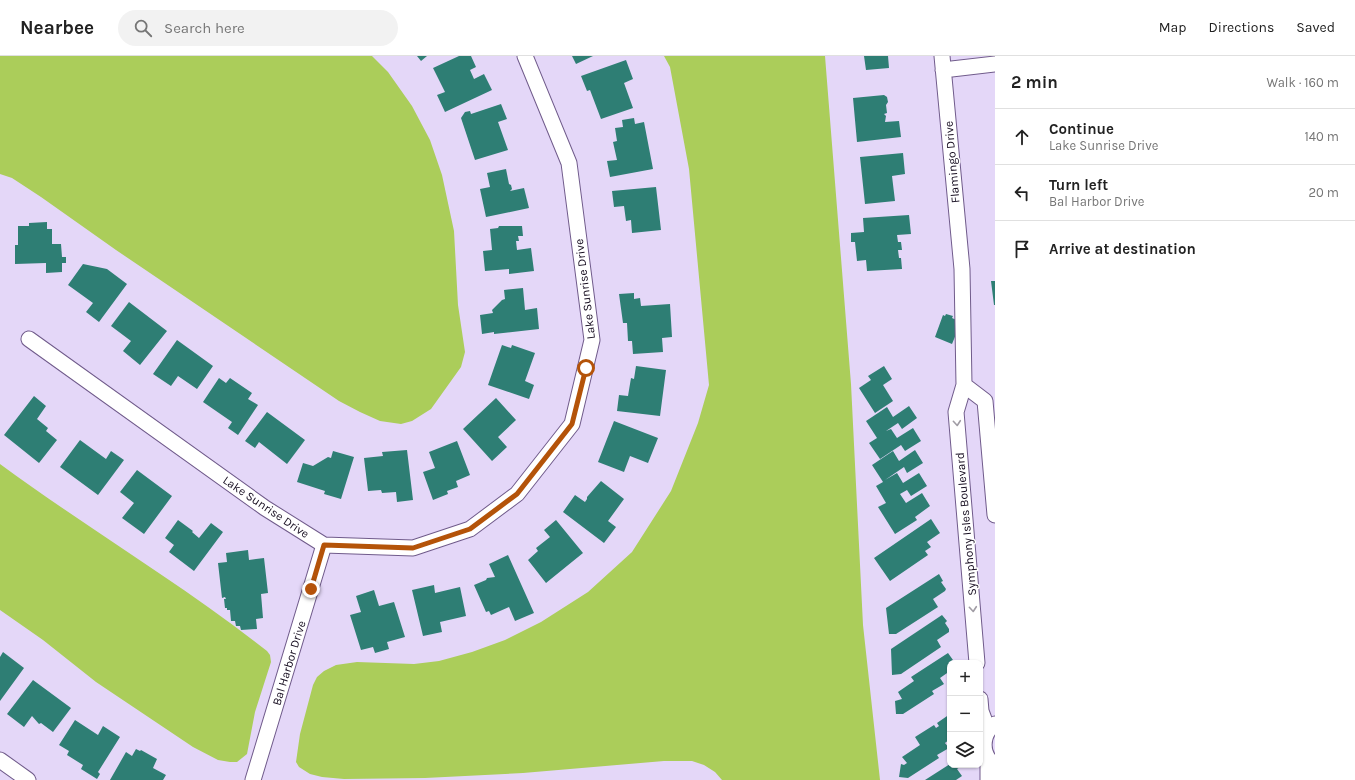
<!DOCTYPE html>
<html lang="en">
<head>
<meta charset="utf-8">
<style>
  :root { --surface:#fff; --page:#f2f2f2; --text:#222; --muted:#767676; --line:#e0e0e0 }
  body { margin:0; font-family:Karla,sans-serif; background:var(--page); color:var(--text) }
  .controls { position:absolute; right:12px; bottom:12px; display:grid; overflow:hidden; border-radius:8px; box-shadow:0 1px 3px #0004 }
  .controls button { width:36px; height:36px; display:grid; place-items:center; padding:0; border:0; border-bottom:1px solid var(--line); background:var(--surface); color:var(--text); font:20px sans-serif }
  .stop { position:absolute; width:12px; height:12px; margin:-9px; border:3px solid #b45309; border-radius:50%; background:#fff }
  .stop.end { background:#b45309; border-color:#fff; box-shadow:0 1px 4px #0008 }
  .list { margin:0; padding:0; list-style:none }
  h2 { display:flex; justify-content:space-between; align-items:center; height:52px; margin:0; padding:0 16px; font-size:17px }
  h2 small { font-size:13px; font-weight:400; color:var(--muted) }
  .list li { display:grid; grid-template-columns:26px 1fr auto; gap:12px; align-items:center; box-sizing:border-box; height:56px; padding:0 16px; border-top:1px solid var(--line) }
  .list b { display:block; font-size:15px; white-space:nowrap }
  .list p { margin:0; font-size:13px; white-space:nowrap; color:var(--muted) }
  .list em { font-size:13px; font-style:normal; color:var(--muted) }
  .icon { flex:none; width:22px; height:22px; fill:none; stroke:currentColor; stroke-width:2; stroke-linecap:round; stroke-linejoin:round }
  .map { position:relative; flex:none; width:995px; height:724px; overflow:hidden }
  header { display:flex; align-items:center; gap:24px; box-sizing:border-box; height:56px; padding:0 20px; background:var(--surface); border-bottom:1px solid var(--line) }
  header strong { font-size:19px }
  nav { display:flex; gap:22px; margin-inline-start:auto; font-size:14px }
  .search { width:280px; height:36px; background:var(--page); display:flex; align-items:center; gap:10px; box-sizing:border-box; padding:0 14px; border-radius:22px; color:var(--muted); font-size:15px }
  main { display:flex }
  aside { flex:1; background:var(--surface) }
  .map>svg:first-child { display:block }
</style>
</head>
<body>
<header>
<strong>Nearbee</strong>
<div class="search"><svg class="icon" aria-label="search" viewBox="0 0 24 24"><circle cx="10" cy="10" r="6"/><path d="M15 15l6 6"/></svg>Search here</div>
<nav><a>Map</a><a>Directions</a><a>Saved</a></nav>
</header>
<main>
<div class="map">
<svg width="995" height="724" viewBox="0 0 995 724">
  <rect width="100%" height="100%" fill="#e4d7f8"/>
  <path fill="#abcd5a" d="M 0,0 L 372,0 L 388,16 L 412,50 L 430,84 L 442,119 L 454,175 L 458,249 L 465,296 L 461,311 L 431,353 L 412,365 L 401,368 L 380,365 L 360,356 L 339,345 L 116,194 L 41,141 L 12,122 L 0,118 Z
    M 664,0 L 825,0 L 851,328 L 863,569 L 880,724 L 722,724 L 715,716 L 704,709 L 692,705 L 664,705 L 523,717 L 425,722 L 344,723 L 322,721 L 310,718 L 299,711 L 296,706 L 300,678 L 313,629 L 317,621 L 324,615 L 336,609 L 357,606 L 414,608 L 439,605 L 472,596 L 505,584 L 541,566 L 588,536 L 632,496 L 671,435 L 698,367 L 709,329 L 689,113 L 670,11 Z
    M 0,408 C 87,472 182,528 267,595 L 270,599 L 271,606 L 255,656 L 247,698 L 237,706 L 230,706 L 218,704 L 193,691 L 96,626 L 43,584 L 0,554 Z"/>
  <path fill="#2e7e74" d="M 417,0 L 427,0 L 421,5 Z
    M 459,0 L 471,0 L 476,11 L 470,14 L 474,23 L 484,18 L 492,34 L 445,56 L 437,39 L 445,36 L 433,12 Z
    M 572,0 L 593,0 L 576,8 Z
    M 864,0 L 888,0 L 889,12 L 866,14 Z
    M 626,4 L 633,23 L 624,27 L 633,52 L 601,63 L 590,34 L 587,35 L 581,20 Z
    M 884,39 L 887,41 L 888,46 L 886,49 L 887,57 L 884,58 L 886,60 L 885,66 L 899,65 L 901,81 L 857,86 L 853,42 Z
    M 501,48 L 507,63 L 498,66 L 508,94 L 475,104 L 461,62 L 465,56 L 470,55 L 471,58 Z
    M 634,62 L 635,68 L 644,66 L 653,113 L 610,121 L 607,105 L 617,104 L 613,86 L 617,85 L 615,72 L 623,71 L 622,64 Z
    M 903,97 L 905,118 L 892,120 L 895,145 L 865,148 L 860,101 Z
    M 506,113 L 509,128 L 511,129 L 512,133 L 510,135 L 524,132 L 529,152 L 486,161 L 480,133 L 490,131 L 487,117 Z
    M 656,131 L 661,174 L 632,177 L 631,164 L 626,165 L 624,150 L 614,151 L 612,135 Z
    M 909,159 L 911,178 L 897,179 L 898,186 L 901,186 L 902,194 L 898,194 L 899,202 L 901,202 L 902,213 L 867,215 L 866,204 L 857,205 L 855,186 L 851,186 L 851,177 L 864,176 L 863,162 Z
    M 47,166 L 47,173 L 52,173 L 52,188 L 61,188 L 62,201 L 66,201 L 66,207 L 62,207 L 62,216 L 46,217 L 46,207 L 15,208 L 15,189 L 18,189 L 18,170 L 29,170 L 29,167 Z
    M 499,170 L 522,170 L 523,180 L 518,180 L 519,185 L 516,185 L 517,194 L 531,192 L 534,215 L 509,218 L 509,213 L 485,215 L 483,195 L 492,194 L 490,173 L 498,172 Z
    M 83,208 L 107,213 L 127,228 L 99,266 L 86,256 L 93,247 L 68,229 Z
    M 991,225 L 995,225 L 995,249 L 994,249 Z
    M 523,232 L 525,254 L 537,252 L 539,273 L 494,278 L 494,276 L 482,278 L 480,259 L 493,257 L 492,254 L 502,244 L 505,243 L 504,234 Z
    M 634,237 L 634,243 L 640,242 L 641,250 L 670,248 L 672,281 L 662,282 L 663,296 L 633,298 L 632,285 L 628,285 L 627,267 L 623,267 L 619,238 Z
    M 129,246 L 167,275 L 140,309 L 123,295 L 131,285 L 111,270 Z
    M 946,258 L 953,260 L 952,262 L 961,266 L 952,288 L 935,281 L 943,259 L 945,260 Z
    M 177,284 L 213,310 L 197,333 L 178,320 L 171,330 L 153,318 Z
    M 502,289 L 511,292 L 512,289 L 535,297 L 525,325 L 534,329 L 529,343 L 488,329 Z
    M 636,310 L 666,314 L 660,360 L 617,355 L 619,339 L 628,340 L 631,322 L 634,323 Z
    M 884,310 L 892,323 L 883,329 L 893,345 L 875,357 L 859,332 L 871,324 L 868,320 Z
    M 219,322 L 226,327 L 230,322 L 252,337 L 248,343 L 258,349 L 238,379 L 228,372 L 232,366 L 203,346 Z
    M 34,340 L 46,350 L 37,363 L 48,372 L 46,375 L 57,384 L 39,407 L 4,379 Z
    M 496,342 L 516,364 L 498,381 L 507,391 L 492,405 L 463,373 Z
    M 909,350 L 917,362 L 902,373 L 898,367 L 886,375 L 891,373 L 897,382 L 913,372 L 921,385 L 905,395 L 901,389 L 880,403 L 869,387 L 877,382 L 866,365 L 887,351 L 893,361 Z
    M 267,356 L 305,384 L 287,408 L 259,386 L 255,392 L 245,385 Z
    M 614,365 L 658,382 L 648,407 L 630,400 L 624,416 L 598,406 Z
    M 80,384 L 106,403 L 111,395 L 124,404 L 98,439 L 60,411 Z
    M 457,385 L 470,419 L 456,425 L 458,431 L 447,435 L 448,438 L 433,444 L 423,416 L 435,412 L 429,396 Z
    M 407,394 L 413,444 L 397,446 L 396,436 L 382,437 L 381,434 L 368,435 L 364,402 L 383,400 L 382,396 Z
    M 915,394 L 923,407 L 907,417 L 904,411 L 885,424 L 897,417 L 903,427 L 919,417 L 927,430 L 911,440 L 907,434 L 900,438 L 906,447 L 922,437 L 930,450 L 915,461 L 917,464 L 895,478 L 878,451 L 886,447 L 876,430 L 883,426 L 872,409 L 893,395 L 899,405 Z
    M 333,395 L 354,401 L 341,443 L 324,438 L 325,435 L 297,426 L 303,407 L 313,410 L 328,401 L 331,402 Z
    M 137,414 L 172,440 L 144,478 L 122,462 L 134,447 L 120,436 Z
    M 601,425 L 624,443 L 608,465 L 616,471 L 604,487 L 563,456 L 575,439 L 585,446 L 587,443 L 587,441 Z
    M 931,463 L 940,477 L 927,486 L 931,491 L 925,495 L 928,499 L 890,525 L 874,502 Z
    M 178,464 L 193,475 L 192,476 L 199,482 L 211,467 L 223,476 L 194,515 L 169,496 L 174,489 L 165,482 Z
    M 556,464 L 583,497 L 546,527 L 528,504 L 538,495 L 536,492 L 550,481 L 544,474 Z
    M 248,494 L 249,504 L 264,502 L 268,537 L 261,538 L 263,562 L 256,563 L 257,573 L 241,574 L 240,570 L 236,570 L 235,565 L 231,565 L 230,554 L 227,554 L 227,552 L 225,552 L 224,543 L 226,543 L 225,541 L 222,542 L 218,507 L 227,506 L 226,497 Z
    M 508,499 L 534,557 L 515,565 L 509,551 L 491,559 L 489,555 L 486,556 L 474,529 L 486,524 L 487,522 L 495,521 L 489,508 Z
    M 939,518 L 943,525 L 941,526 L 946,533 L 945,535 L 933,543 L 938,551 L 896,578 L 889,578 L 886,552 Z
    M 434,529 L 435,537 L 460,531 L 466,560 L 440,566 L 442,576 L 423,580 L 412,534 Z
    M 374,534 L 379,550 L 394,546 L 405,581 L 387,586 L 389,593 L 375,597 L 373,591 L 361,594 L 350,559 L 361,556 L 356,540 Z
    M 942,559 L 947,565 L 945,567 L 949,573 L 949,576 L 937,584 L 941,591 L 901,618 L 892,619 L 891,593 Z
    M 3,596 L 24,612 L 0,645 L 0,601 Z
    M 948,597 L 953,604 L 949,606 L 950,609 L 950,615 L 940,622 L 944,628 L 932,635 L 934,638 L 903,658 L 896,658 L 895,645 L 902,643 L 898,636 L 914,625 L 911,621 Z
    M 33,624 L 71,652 L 53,676 L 41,667 L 39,668 L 32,660 L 24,671 L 7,658 Z
    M 950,658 L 950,683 L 945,687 L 949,692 L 937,699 L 939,702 L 908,722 L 899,721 L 901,708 L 904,709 L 907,707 L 902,701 L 920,689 L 915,681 L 934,669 L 936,672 L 939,670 L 937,667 Z
    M 75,664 L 98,679 L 103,670 L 120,681 L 98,716 L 100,718 L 97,723 L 81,713 L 83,709 L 67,699 L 69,695 L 59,689 Z
    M 136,693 L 140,695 L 141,694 L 157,703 L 153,712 L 166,719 L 163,724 L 110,724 L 126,696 L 132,700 Z
    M 950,708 L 950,709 L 959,709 L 960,711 L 957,713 L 962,720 L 956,724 L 925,724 Z"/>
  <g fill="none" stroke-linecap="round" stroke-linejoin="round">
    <g stroke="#705b8b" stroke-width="17">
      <path id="street" d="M 942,0 L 962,213 L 964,329 L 956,356 L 977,607
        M 943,14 L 995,8
        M 29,283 L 265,452 L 324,489 L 413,492 L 470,473 L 517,438 L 572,368 L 592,284 L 569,107 L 525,0
        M 964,329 L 985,345 L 995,459
        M 980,643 L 981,655 L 988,674
        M 995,668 C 981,678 980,699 995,709
        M 0,704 L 28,724
        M 253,724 L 324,489
        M 988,724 L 988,703"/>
    </g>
    <use href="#street" stroke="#fff" stroke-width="15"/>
  </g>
  <defs><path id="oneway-chevron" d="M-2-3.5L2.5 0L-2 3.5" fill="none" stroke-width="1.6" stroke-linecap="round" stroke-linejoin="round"/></defs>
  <g stroke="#a19da5">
    <use href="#oneway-chevron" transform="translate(957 367) rotate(85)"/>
    <use href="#oneway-chevron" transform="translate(973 553) rotate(85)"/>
  </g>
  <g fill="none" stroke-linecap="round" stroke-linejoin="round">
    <path stroke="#b45309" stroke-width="5" d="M 311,533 L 324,489 L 413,492 L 470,473 L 517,438 L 572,368 L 586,312"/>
  </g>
  <g text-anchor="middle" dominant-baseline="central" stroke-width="3" stroke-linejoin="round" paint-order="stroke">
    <g font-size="12" fill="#130a1d" stroke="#fff">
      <text transform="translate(952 106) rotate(-95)">Flamingo Drive</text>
      <text transform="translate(585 233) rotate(-97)">Lake Sunrise Drive</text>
      <text transform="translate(266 451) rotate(34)">Lake Sunrise Drive</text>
      <text transform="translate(966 468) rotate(-95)">Symphony Isles Boulevard</text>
      <text transform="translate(289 607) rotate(-73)">Bal Harbor Drive</text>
    </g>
  </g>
</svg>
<div class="controls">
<button>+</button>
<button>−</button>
<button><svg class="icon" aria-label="layers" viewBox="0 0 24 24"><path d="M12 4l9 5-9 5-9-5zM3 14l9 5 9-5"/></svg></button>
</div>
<div class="stop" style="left:586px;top:312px"></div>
<div class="stop end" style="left:311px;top:533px"></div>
</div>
<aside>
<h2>2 min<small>Walk · 160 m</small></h2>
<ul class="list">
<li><svg class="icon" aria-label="ahead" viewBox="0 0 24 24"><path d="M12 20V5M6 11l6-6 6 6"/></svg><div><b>Continue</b><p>Lake Sunrise Drive</p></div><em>140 m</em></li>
<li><svg class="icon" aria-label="left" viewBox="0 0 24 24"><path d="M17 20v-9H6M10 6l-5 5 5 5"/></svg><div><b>Turn left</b><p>Bal Harbor Drive</p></div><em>20 m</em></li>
<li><svg class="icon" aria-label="arrive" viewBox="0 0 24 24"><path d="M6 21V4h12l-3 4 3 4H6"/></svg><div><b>Arrive at destination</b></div></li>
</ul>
</aside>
</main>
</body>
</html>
